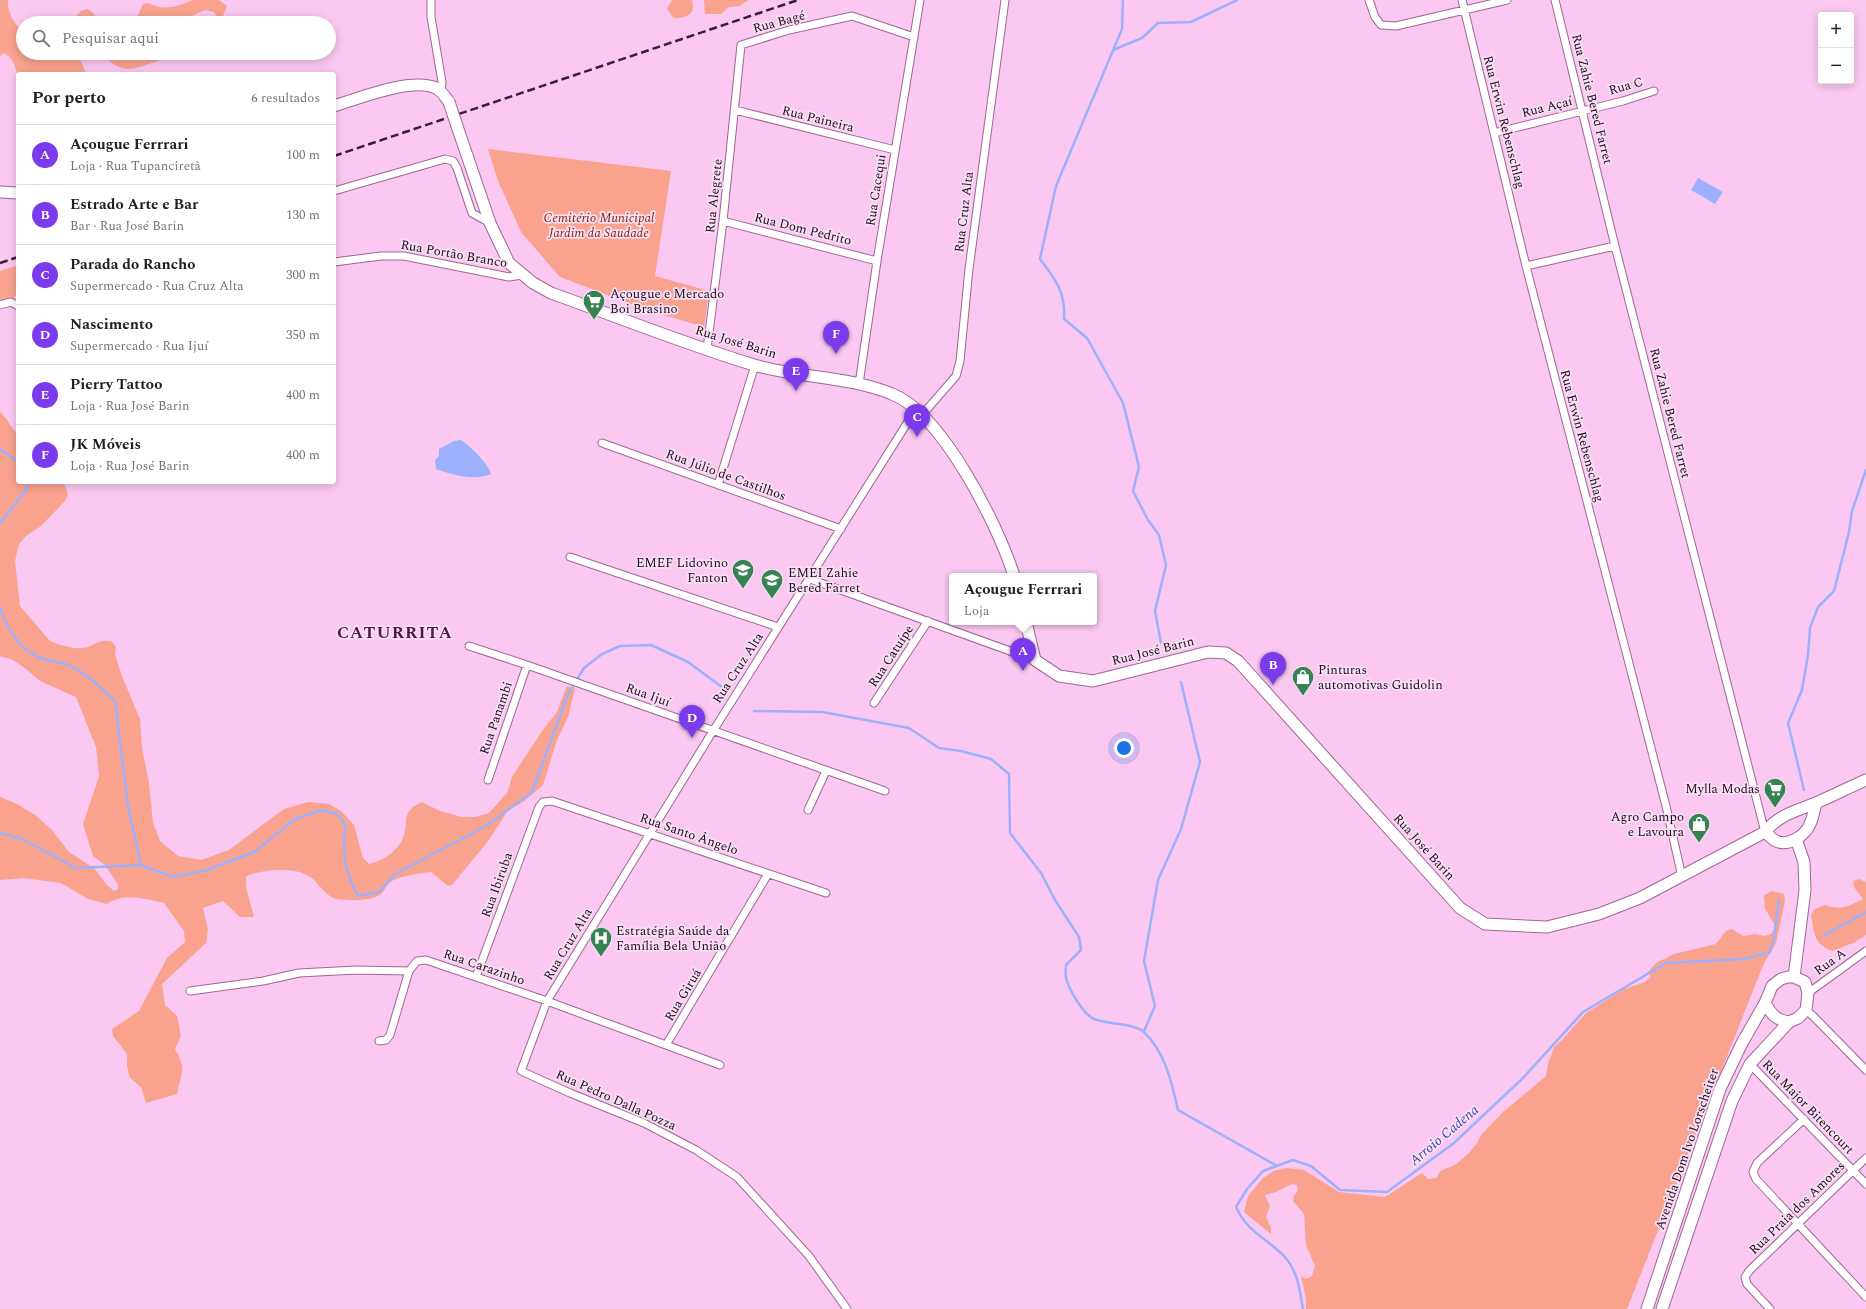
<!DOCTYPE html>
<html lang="pt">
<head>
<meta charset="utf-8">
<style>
  :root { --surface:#fff; --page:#f2f2f2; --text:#202124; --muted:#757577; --line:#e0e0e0; --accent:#7c3aed }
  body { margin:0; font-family:Spectral,serif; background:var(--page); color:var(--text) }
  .controls { position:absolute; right:12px; top:12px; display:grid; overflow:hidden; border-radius:4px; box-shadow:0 2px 10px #0003 }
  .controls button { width:36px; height:36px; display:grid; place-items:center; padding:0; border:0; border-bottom:1px solid var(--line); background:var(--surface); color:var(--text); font:20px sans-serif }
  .you { position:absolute; left:1124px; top:748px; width:14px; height:14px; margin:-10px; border:3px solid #fff; border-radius:50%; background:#1a73e8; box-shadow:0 0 0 6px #1a73e833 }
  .badge { display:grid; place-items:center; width:26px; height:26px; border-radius:50%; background:var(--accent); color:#fff; font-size:13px; font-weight:700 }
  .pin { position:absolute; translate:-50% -33px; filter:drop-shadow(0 1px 2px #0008) }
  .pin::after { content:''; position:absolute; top:21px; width:14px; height:12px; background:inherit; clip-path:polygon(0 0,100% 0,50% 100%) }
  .popup { position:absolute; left:949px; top:573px; width:148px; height:52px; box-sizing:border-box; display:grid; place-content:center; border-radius:4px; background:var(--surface); filter:drop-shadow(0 1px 3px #0005); font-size:13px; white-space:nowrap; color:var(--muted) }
  .popup b { font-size:15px; color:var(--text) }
  .popup::after { content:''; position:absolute; left:50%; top:100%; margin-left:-8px; border:8px solid transparent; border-top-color:var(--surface) }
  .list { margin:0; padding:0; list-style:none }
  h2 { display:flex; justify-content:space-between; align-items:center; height:52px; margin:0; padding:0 16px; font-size:17px }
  h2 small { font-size:13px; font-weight:400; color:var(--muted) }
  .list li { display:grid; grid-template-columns:26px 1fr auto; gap:12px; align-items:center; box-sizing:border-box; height:60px; padding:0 16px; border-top:1px solid var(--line) }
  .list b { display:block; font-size:15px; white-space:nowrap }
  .list p { margin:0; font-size:13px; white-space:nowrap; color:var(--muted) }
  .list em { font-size:13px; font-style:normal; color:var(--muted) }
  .icon { flex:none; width:22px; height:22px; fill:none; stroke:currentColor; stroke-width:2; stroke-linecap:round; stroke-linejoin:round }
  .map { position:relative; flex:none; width:1866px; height:1309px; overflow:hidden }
  .search { position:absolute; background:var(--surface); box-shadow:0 2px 10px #0003; left:16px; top:16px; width:320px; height:44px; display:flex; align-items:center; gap:10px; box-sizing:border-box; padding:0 14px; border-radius:22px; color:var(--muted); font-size:15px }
  .panel { position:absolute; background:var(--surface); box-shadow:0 2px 10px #0003; left:16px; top:72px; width:320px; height:412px; border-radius:4px }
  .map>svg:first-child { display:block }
</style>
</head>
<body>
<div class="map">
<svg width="1866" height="1309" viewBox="0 0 1866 1309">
  <rect width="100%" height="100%" fill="#fbc8f1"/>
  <path fill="#f9a38f" d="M 0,0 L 8,0 C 7,12 14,24 23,32 L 23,53 L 75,53 L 82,63 L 86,74 L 18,74 L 18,76 C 15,67 13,56 3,53 L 0,56 Z
    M 193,0 L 219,0 L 227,6 L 223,16 L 218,19 L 214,12 L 205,10 L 176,23 L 129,23 L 138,15 L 143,4 L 148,3 C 164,11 177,7 193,0 Z
    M 672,0 L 692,0 C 694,9 693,15 683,17 C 679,18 676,19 673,17 C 671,15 669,11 667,9 Z
    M 704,0 L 748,0 L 740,6 L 729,7 L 721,14 L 705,14 Z
    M 87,9 L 92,12 L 103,23 L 63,23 L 74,19 L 81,11 Z
    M 99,53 C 115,53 149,48 160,60 C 129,71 125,75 99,53 Z
    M 488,149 L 671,171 L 655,276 L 709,291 L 704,327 L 647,310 L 560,277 L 521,232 L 498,181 Z
    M 18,265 L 18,293 L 13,298 L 0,302 L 0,271 Z
    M 0,412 C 8,418 10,428 18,434 L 18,482 L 64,482 L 68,495 L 64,502 L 41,526 L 26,536 L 19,544 L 15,561 L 20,606 L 50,641 C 61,645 76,651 88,647 C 98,643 99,640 111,641 L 116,647 L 115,654 L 122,676 L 140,719 L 142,748 L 149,783 L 153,823 L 160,841 L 178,856 L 201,860 L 229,850 L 284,809 L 308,802 L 329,804 L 341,811 L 354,825 L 363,858 L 369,864 C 383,861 400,850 404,835 C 409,818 401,812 422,802 L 440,811 L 462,817 L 475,817 L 489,813 L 507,793 L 512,777 L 542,731 L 557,712 L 567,686 L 575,689 L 568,717 L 557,740 L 543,785 L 523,802 L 508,810 L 489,840 L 452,885 L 448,886 L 431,872 C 420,873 398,876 389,883 C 386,886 384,892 380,895 C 369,901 350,901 337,899 C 327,897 321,887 314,880 C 298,865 265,869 246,876 L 246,887 L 254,917 L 240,917 L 223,901 L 203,908 L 208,930 L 206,943 L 162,984 L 165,1005 L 177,1016 L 181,1036 L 175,1049 C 187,1069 181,1073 177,1094 L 146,1103 L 141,1087 L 130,1078 L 127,1066 L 127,1054 L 113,1036 L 112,1029 L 139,1011 L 167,958 L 185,942 L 184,931 L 164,903 C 144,899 125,892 107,904 L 88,899 L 61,883 L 24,878 L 0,880 L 0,797 L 17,804 L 35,815 L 52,830 L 69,852 L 95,869 L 107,885 L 114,891 L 118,889 L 118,884 L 105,865 L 93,856 L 83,824 L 99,776 L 96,747 L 76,697 L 40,681 L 26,669 L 13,660 L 0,656 Z
    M 1859,879 L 1866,882 L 1866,935 L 1855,942 L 1833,951 C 1813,944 1815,934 1811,915 L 1815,909 L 1825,905 C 1840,911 1849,906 1863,899 L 1854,887 L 1853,881 Z
    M 1771,891 L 1784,894 L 1785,901 L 1776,943 L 1764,963 L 1627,1309 L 1306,1309 L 1306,1299 L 1301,1276 L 1306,1279 L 1312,1276 L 1315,1266 L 1306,1245 L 1304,1214 L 1293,1201 L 1294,1195 L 1298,1191 L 1297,1185 L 1292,1184 L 1276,1192 L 1265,1195 L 1270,1206 L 1266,1217 L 1271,1228 L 1271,1234 L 1244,1212 L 1248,1196 L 1263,1178 L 1274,1171 L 1286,1168 L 1304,1170 L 1339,1192 L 1385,1197 L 1422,1173 L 1428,1179 L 1437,1178 L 1440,1171 L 1455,1165 L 1469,1153 L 1477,1143 L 1481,1135 L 1502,1113 L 1546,1076 L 1548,1064 L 1554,1047 L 1561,1041 L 1586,1013 L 1624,989 L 1645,982 L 1651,977 L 1648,972 L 1656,963 L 1674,954 L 1716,944 L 1726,931 L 1732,929 L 1743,936 L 1755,934 L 1765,936 L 1771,934 L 1774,929 L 1774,923 L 1765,909 L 1764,896 Z"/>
  <path fill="#9db0fe" d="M 1698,178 L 1723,192 L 1715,204 L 1691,190 Z
    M 461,440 C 470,446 489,464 491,474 C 474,481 453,475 436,469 L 435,460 L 439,456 L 439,449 L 454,441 Z"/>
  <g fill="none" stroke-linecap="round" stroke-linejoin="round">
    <path stroke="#9db0fe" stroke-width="2.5" d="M 1123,0 L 1122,29 L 1056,186 L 1040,259 C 1055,279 1066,292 1064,319 L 1087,338 L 1123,403 L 1139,467 L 1133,491 L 1148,520 L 1159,535 L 1166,565 L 1155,611 L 1161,643
      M 1113,50 L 1142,38 L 1158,23 L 1191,22 L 1237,0
      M 0,449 L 18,462
      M 0,523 L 27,489 L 27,482
      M 0,607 C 6,627 19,648 38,657 C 48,662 61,661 71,666 C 87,674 102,689 115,701 L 128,806 L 141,865
      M 754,711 L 822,712 L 909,728 L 939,748 L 961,751 L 991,759 L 1009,774 L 1010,833 L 1041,873 L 1055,900 L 1079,937 L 1081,950 L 1066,965 C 1066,969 1065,974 1066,977 C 1068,989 1084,1015 1094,1019 C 1105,1024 1134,1023 1144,1032 C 1165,1052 1172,1083 1178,1110 L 1277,1166
      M 1804,790 L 1788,723 L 1802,690 L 1808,655 L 1810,628 L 1818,607 L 1834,591 L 1849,532 L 1852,511 L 1866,470
      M 0,833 L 22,839 L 76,868 L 141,865 L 173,877 L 207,870 L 254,852 L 295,819 L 322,810 L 337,814 L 345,824 C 343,854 343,869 358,896 L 379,892 L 395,874 L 486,826 L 532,792 L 568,694 L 584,668 L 602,654 L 620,646 L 651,645 L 688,662 L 722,687
      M 1823,936 L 1866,912
      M 1144,1031 L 1155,1006 L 1144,961 L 1158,880 L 1181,829 L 1200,762 L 1181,682
      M 1303,1309 C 1300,1291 1298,1272 1285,1257 C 1268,1239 1247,1232 1236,1207 L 1247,1189 L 1263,1171 L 1293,1160 L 1311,1166 L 1340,1190 L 1387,1192 L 1454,1143 L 1523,1078 L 1583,1012 L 1666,963 L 1744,959 L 1770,952 L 1774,938 L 1779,900"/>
    <g stroke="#9f6695" stroke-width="9">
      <path id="minor" d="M 431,0 L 431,17 L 442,82 L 441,91
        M 1369,0 L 1375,17 L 1381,25 L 1396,26 L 1507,0
        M 1462,0 L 1526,266 L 1666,806 L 1682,877
        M 1555,0 L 1615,246 L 1765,832
        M 735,110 L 895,150
        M 1494,133 L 1623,101 L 1654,91
        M 334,191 L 445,159 L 453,161 L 457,168 L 472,213 L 490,223
        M 723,221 L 877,261
        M 334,262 L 381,256 L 404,256 L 509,277 L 522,275
        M 1526,266 L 1615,246
        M 0,305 L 11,302 L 18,306
        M 707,349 L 723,221 L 741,45 L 789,30 L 852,16 L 914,37
        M 859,384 L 877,261 L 920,0
        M 922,415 L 956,376 L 960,361 L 969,269 L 1005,0
        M 602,443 L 841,529
        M 718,485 L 755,365
        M 570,557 L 778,627
        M 810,579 L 1035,660
        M 469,646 L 527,665 L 885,791
        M 874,703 L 928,621
        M 488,780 L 527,665
        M 808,810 L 826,771
        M 476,977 L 539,807 L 543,802 L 552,801 L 826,893
        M 190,991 L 263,981 L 299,973 L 356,970 L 409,971
        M 1808,993 L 1866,951
        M 1806,1010 L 1813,1016 L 1866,1070
        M 379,1041 L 386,1040 L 390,1035 L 409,971 L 417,961 L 426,960 L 547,1001 L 720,1065
        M 666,1045 L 768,874
        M 1750,1064 L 1866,1184
        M 1804,1119 L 1757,1163 L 1753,1172 L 1756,1179 L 1866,1297
        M 847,1309 L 809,1256 L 737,1177 L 696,1150 L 644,1123 L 570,1093 L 521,1071 L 547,1001 L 713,731 L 916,409
        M 1770,1309 L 1747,1284 L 1745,1277 L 1750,1270 L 1866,1158"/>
    </g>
    <g stroke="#9f6695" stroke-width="13">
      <path id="secondary" d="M 334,106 C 359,98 412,77 436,88 C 442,91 445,97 449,102
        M 457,126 L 490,223 L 509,263 L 533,283 L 551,293 C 618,317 685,344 754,365 C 799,378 848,376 892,394 C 942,413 999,527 1014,576
        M 0,192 L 18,193
        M 1026,622 L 1035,660 L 1059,676 L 1093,681 L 1208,652 L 1226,653 L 1238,661 L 1460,908 L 1485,924 L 1547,927 L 1599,914 L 1640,898 L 1765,832 C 1779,814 1798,811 1818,802 C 1834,795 1850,787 1866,780
        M 1765,832 C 1768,834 1771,838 1774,840 C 1787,848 1805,836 1810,824 C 1813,818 1814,810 1816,803
        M 1794,977 L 1805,890 L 1804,862 L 1796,839
        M 1765,1003 C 1771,1014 1776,1020 1789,1022
        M 1647,1309 L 1720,1089 L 1742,1043 L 1765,1003 L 1772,986 L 1781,979 L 1788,977 L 1794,977 L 1805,982 L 1808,993 L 1806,1010 L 1798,1018 L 1789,1022 L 1750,1064 L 1732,1101 L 1662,1309"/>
    </g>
    <use href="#minor" stroke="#fff" stroke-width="7"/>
    <use href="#secondary" stroke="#fff" stroke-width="11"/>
    <path stroke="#381f34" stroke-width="2.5" stroke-dasharray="8 4" stroke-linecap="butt" d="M 334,156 L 798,0
      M 0,263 L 18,257"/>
    <g stroke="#9f6695" stroke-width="13" stroke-linecap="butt">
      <path id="secondary-bridge" d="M 449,102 L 457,126"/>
    </g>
    <use href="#secondary-bridge" stroke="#fff" stroke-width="11"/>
  </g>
  <defs>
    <g id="supermarket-pin" transform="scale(1.15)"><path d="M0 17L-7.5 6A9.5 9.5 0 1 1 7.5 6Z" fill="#368352" stroke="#f9dff3"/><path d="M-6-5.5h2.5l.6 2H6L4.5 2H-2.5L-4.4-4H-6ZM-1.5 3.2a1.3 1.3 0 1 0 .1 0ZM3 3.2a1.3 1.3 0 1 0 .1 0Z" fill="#fff"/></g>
    <g id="school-pin" transform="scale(1.15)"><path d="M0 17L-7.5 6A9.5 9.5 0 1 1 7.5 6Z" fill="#368352" stroke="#f9dff3"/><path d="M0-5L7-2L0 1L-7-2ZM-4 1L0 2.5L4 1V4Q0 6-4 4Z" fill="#fff"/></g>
    <g id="shop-pin" transform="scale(1.15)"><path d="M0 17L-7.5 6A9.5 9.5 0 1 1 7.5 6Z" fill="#368352" stroke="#f9dff3"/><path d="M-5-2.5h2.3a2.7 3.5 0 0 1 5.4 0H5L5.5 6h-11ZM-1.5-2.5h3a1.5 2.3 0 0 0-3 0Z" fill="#fff"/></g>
    <g id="hospital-pin" transform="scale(1.15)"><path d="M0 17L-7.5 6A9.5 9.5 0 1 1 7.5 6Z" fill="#368352" stroke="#f9dff3"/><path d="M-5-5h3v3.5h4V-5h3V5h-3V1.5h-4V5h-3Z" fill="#fff"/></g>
  </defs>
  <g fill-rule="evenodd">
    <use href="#supermarket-pin" x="594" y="301"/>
    <use href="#school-pin" x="743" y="570"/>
    <use href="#school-pin" x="772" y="580"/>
    <use href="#shop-pin" x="1303" y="677"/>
    <use href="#supermarket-pin" x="1775" y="789"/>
    <use href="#shop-pin" x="1699" y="824"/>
    <use href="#hospital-pin" x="601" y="938"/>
  </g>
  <g text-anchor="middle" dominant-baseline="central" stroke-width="3.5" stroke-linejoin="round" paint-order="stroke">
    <g font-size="13" fill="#1f0a1c" stroke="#f9dff3">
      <text transform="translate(779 22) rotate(-15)">Rua Bagé</text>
      <text transform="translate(1626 86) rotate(-16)">Rua C</text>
      <text transform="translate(1592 99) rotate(76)">Rua Zahie Bered Farret</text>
      <text transform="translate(1547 107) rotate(-14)">Rua Açaí</text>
      <text transform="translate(818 119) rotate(14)">Rua Paineira</text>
      <text transform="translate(1504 122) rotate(76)">Rua Erwin Rebenschlag</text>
      <text transform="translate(876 190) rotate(-81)">Rua Cacequi</text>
      <text transform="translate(714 196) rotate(-84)">Rua Alegrete</text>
      <text transform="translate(964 212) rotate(-83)">Rua Cruz Alta</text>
      <text transform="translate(803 229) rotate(14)">Rua Dom Pedrito</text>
      <text transform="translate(454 254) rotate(10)">Rua Portão Branco</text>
      <text transform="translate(736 342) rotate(17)">Rua José Barin</text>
      <text transform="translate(1670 413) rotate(76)">Rua Zahie Bered Farret</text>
      <text transform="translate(1582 436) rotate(75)">Rua Erwin Rebenschlag</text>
      <text transform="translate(726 475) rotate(20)">Rua Júlio de Castilhos</text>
      <text transform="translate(1153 651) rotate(-14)">Rua José Barin</text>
      <text transform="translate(891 656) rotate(-57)">Rua Catuípe</text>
      <text transform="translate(738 668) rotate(-57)">Rua Cruz Alta</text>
      <text transform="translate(648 695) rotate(20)">Rua Ijuí</text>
      <text transform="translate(496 718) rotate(-71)">Rua Panambi</text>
      <text transform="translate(689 834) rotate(19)">Rua Santo Ângelo</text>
      <text transform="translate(1424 847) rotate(48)">Rua José Barin</text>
      <text transform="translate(497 885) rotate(-70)">Rua Ibiruba</text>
      <text transform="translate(568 944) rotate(-59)">Rua Cruz Alta</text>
      <text transform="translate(1830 962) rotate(-36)">Rua A</text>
      <text transform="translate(484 967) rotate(19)">Rua Carazinho</text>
      <text transform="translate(683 995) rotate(-59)">Rua Giruá</text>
      <text transform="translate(616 1100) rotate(24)">Rua Pedro Dalla Pozza</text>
      <text transform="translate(1808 1107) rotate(46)">Rua Major Bitencourt</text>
      <text transform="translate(1687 1149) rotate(-71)">Avenida Dom Ivo Lorscheiter</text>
      <text transform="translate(1797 1208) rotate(-44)">Rua Praia dos Amores</text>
    </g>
    <g font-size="13" font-style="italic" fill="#811d07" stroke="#f9dff3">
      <text x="599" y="218">Cemitério Municipal<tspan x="599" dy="15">Jardim da Saudade</tspan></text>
    </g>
    <g font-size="13" fill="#1f0a1c" stroke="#f9dff3" text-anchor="start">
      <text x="610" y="294">Açougue e Mercado<tspan x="610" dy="15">Boi Brasino</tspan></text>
      <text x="728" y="563" text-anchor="end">EMEF Lidovino<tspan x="728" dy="15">Fanton</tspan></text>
      <text x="788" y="573">EMEI Zahie<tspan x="788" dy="15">Bered Farret</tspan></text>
      <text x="1318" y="670">Pinturas<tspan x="1318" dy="15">automotivas Guidolin</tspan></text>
      <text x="1760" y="789" text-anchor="end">Mylla Modas</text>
      <text x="1684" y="817" text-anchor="end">Agro Campo<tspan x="1684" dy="15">e Lavoura</tspan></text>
      <text x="616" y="931">Estratégia Saúde da<tspan x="616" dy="15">Família Bela União</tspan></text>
    </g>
    <g font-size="14" font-style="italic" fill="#363fad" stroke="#f9dff3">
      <text transform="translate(1444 1135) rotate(-40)">Arroio Cadena</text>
    </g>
    <g font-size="17" font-weight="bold" letter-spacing="1" fill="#4c1a45" stroke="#f9dff3">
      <text x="395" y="633">CATURRITA</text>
    </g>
  </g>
</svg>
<div class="controls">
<button>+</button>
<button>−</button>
</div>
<div class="you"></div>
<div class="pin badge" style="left:1023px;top:671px">A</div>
<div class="popup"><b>Açougue Ferrrari</b>Loja</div>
<div class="pin badge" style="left:1273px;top:685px">B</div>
<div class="pin badge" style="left:917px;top:437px">C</div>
<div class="pin badge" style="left:692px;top:738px">D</div>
<div class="pin badge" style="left:796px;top:391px">E</div>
<div class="pin badge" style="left:836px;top:354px">F</div>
<div class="search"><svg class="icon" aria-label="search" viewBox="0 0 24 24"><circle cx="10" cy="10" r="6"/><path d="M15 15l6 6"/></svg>Pesquisar aqui</div>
<section class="panel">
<h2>Por perto<small>6 resultados</small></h2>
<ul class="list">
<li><span class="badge">A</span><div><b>Açougue Ferrrari</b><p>Loja · Rua Tupanciretã</p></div><em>100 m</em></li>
<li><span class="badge">B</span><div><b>Estrado Arte e Bar</b><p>Bar · Rua José Barin</p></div><em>130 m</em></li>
<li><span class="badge">C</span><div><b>Parada do Rancho</b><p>Supermercado · Rua Cruz Alta</p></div><em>300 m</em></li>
<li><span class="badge">D</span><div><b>Nascimento</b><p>Supermercado · Rua Ijuí</p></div><em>350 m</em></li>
<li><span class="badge">E</span><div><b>Pierry Tattoo</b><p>Loja · Rua José Barin</p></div><em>400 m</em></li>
<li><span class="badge">F</span><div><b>JK Móveis</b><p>Loja · Rua José Barin</p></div><em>400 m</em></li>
</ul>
</section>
</div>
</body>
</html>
